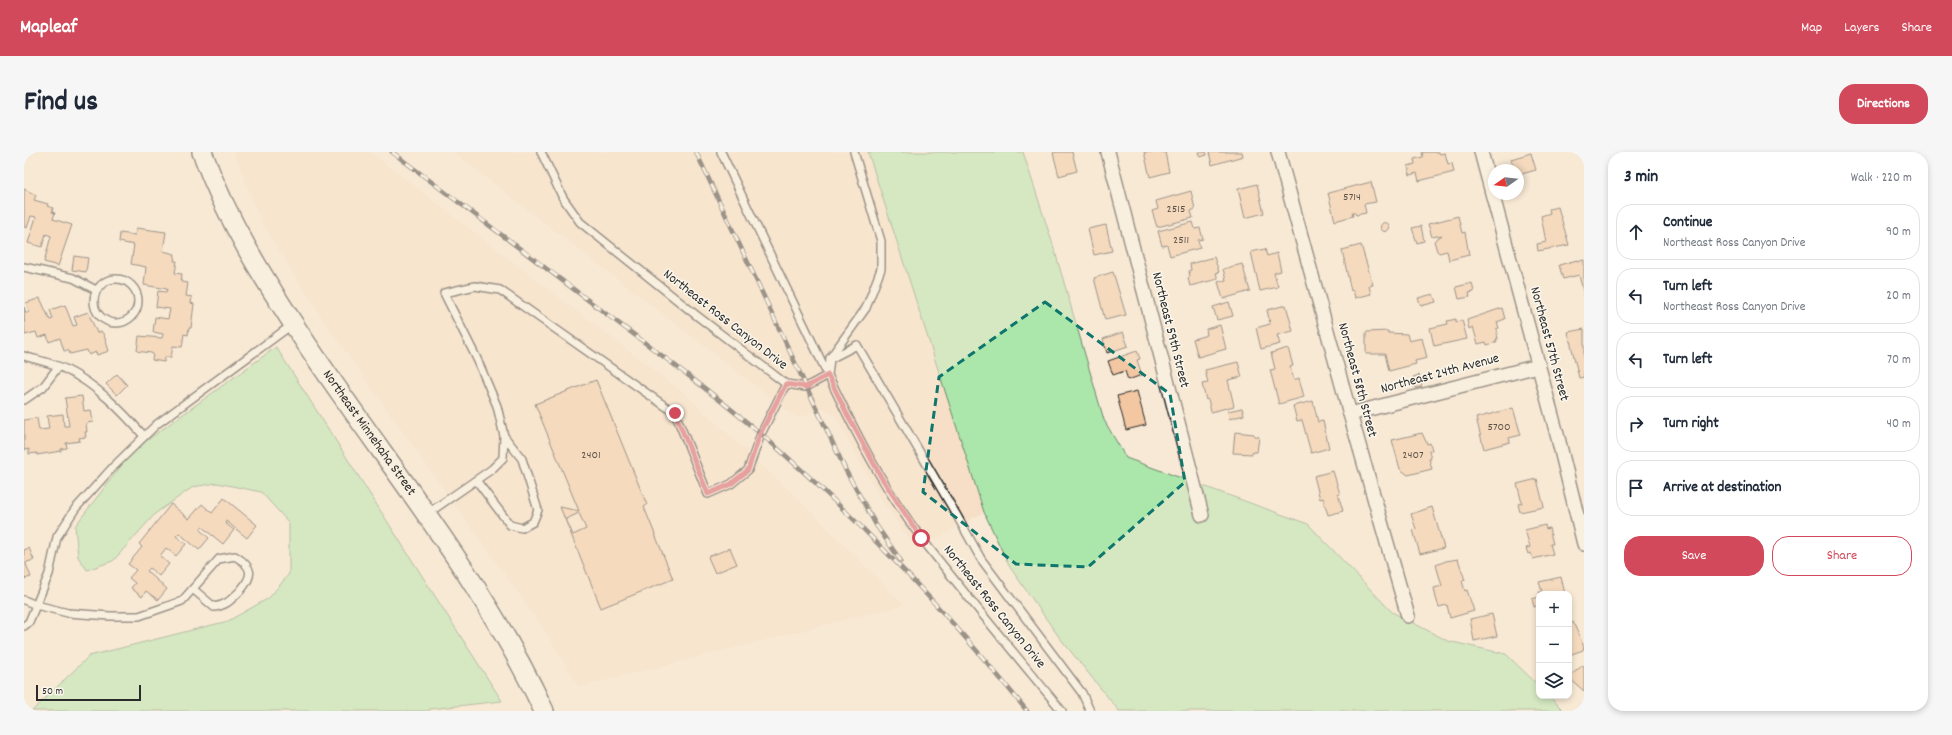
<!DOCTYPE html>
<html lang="en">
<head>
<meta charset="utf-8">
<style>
  :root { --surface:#fff; --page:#f6f6f7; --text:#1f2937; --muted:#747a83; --line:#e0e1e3; --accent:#d1495b }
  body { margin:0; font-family:Dekko,sans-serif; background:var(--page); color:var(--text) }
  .controls { position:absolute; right:12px; bottom:12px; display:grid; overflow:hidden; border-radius:8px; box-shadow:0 2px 6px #0003 }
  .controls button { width:36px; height:36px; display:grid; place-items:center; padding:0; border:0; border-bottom:1px solid var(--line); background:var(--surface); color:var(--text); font:20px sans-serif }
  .compass { position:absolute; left:1464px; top:12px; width:36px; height:36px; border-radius:50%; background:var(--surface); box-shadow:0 2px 6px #0003; rotate:256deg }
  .scale { position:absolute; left:12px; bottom:10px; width:105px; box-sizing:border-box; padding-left:4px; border:2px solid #2b2b2b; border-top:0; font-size:11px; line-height:14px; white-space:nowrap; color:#2b2b2b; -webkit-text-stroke:3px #fbf7ec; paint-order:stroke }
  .stop { position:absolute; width:12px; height:12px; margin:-9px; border:3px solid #d1495b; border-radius:50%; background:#fff }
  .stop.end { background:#d1495b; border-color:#fff; box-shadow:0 1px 4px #0008 }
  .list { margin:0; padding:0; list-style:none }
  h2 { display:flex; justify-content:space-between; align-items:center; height:52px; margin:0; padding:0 16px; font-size:17px }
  h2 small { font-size:13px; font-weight:400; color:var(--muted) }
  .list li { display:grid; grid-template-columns:26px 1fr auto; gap:12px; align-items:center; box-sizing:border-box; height:56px; margin:0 8px 8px; padding:0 8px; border:1px solid var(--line); border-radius:16px }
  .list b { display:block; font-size:15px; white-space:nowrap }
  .list p { margin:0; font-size:13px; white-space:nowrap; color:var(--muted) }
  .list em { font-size:13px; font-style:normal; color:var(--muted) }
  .actions { display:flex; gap:8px; padding:12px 16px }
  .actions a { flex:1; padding:9px 0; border:1px solid var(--accent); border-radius:16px; text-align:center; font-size:14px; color:var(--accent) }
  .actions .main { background:var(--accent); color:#fff }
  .icon { flex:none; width:22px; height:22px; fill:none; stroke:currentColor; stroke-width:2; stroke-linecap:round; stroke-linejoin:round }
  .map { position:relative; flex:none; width:1560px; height:559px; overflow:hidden; border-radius:16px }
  header { display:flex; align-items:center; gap:24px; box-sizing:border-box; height:56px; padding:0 20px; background:var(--accent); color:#fff }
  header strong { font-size:19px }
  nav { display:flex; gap:22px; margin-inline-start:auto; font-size:14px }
  .intro { display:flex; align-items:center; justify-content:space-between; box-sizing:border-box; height:96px; padding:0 24px }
  h1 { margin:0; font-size:28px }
  .button { padding:10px 18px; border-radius:16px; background:var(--accent); color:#fff; font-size:14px; font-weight:700 }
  main { display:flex; gap:24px; padding:0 24px }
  aside { flex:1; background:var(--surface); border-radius:16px; box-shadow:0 2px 6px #0003 }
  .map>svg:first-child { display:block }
</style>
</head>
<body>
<header>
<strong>Mapleaf</strong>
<nav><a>Map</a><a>Layers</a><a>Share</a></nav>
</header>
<div class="intro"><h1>Find us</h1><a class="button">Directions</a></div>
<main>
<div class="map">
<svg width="1560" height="559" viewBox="0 0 1560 559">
  <rect width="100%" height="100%" fill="#f8e9d6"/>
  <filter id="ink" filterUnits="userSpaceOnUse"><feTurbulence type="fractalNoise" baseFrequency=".025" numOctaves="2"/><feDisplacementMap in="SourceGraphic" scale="8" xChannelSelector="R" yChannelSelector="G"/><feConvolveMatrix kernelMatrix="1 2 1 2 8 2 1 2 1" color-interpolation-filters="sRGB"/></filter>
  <g filter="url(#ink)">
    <path fill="#f6dfc6" d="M 210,0 L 346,0 L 661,242 L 771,344 L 880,453 L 555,535 L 519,476 L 304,175 L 238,72 Z
      M 429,0 L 844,0 L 960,360 L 893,398 L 853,341 L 811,264 L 798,256 L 773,266 Z"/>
    <path fill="#abe6ab" stroke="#6b886b" d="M 844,0 L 999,0 L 1030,96 L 1080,268 L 1102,306 L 1284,372 L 1368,460 L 1424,489 L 1482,502 L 1515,534 L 1515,544 L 1525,544 L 1540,559 L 1095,559 L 1035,485 L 985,414 L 960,360 Z
      M 252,195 L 478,549 L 406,557 L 405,559 L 8,559 L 65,504 L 204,469 L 245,446 L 265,422 L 265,371 L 237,340 L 193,331 L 169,335 L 132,361 L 89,409 L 63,418 L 54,405 L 51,374 L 103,306 L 122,289 Z"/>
    <path fill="#f2c7a2" stroke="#2b2b2b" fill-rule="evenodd" d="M 1031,0 L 1048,0 L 1053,19 L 1035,24 L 1029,1 Z
      M 1120,0 L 1141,0 L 1145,20 L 1126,25 Z
      M 1174,0 L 1182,0 L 1183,3 L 1176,5 Z
      M 1185,0 L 1218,0 L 1219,4 L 1188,13 Z
      M 1398,0 L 1415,0 L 1416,2 L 1421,1 L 1424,12 L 1428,11 L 1430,20 L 1395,29 L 1393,21 L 1386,23 L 1384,14 L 1391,12 L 1390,7 L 1399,5 Z
      M 1507,1 L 1512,18 L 1494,23 L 1494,18 L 1490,18 L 1487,7 Z
      M 1347,30 L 1352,50 L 1340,52 L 1342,61 L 1332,63 L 1331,61 L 1328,61 L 1329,64 L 1311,69 L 1304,41 Z
      M 1233,32 L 1240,61 L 1221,66 L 1214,37 Z
      M 0,37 L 12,43 L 10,48 L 24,52 L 23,54 L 29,56 L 28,60 L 31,61 L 29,67 L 48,73 L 34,114 L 20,110 L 27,84 L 22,82 L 18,95 L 4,91 L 12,65 L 7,64 L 3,76 L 0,75 Z
      M 1167,39 L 1171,57 L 1167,59 L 1169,66 L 1133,75 L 1128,59 L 1134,57 L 1132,49 Z
      M 1534,55 L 1545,93 L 1514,99 L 1513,92 L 1522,90 L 1517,64 L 1526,61 L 1525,57 Z
      M 1434,64 L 1438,81 L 1441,80 L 1445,103 L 1425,108 L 1423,99 L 1415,101 L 1413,99 L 1410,89 L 1418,83 L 1408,85 L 1404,72 Z
      M 1169,70 L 1171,77 L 1176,76 L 1179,87 L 1174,88 L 1176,96 L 1146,104 L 1143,93 L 1138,94 L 1134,79 Z
      M1356.5 75a4.5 4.5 0 1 1 9 0a4.5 4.5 0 1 1-9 0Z
      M 1082,73 L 1088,99 L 1070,103 L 1064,77 Z
      M 1397,74 L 1400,89 L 1393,91 L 1388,76 Z
      M 112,76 L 142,80 L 139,99 L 151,102 L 150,109 L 153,109 L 151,121 L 158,122 L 157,130 L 164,131 L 162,144 L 168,145 L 167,151 L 170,152 L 167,176 L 165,176 L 164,183 L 160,182 L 158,195 L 149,194 L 147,205 L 141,205 L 140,210 L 128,208 L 129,202 L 127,201 L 113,199 L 115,184 L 138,186 L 139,182 L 129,180 L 131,165 L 144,167 L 146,157 L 132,155 L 134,139 L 142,140 L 143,137 L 120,133 L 122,115 L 107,112 L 110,93 L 95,90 L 96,81 L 111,83 Z
      M 1337,93 L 1349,133 L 1345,134 L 1347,142 L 1331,146 L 1329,138 L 1327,139 L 1318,98 Z
      M 1241,97 L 1243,104 L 1253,101 L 1257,119 L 1250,121 L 1254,135 L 1236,139 L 1227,100 Z
      M 50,104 L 64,106 L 62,120 L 48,118 Z
      M 1190,105 L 1195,120 L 1192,121 L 1194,127 L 1166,134 L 1164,126 L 1166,125 L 1165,119 L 1167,118 L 1166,112 Z
      M 1553,108 L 1553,110 L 1560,108 L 1560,143 L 1555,123 L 1539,127 L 1535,113 Z
      M 1218,112 L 1226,139 L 1199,147 L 1194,130 L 1202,128 L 1199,117 Z
      M 1089,120 L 1102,163 L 1081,168 L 1070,126 Z
      M 1448,131 L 1450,140 L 1445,141 L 1446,145 L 1435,147 L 1432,135 Z
      M 1409,142 L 1412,150 L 1397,154 L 1394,146 Z
      M 16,146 L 26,168 L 29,167 L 26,158 L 41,153 L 49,174 L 53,173 L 50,165 L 64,160 L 73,181 L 77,179 L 80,183 L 85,199 L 73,203 L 72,200 L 65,203 L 63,198 L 46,202 L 44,198 L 40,199 L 36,186 L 25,190 L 23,183 L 14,186 L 12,180 L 1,183 L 0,155 L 2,161 L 6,160 L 2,151 Z
      M 1205,150 L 1209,164 L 1193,168 L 1189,155 Z
      M 1262,153 L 1269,179 L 1253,183 L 1256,192 L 1237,197 L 1232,176 L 1246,172 L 1243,158 Z
      M 1478,156 L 1481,167 L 1473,170 L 1475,176 L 1472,177 L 1474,187 L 1472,187 L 1473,190 L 1463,193 L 1462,190 L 1454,192 L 1449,175 L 1445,177 L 1443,168 Z
      M 1432,167 L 1432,170 L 1438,168 L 1443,187 L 1410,194 L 1406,176 L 1424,172 L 1423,169 Z
      M 1196,173 L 1202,197 L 1174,205 L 1169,187 L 1183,183 L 1182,177 Z
      M 1560,177 L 1560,225 L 1555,226 L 1544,180 Z
      M 1364,179 L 1364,181 L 1383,182 L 1385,189 L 1398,186 L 1403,206 L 1391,209 L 1392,212 L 1365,219 L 1361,202 L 1342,202 L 1342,180 Z
      M 1099,180 L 1104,194 L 1083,201 L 1079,187 Z
      M 1264,196 L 1269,214 L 1266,215 L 1270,228 L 1275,226 L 1280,245 L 1255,252 L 1246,218 L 1251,217 L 1247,201 Z
      M 1113,199 L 1116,207 L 1113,208 L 1118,223 L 1104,228 L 1101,219 L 1089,223 L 1084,209 Z
      M 1214,210 L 1218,225 L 1204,228 L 1210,254 L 1187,260 L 1184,247 L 1182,248 L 1178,232 L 1184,231 L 1181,218 Z
      M 93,222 L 103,233 L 93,243 L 82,232 Z
      M 1395,223 L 1398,235 L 1392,236 L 1389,225 Z
      M 572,228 L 623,353 L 620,355 L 649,427 L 577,456 L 536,355 L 555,359 L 511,252 ZM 555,361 L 562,377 L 549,383 L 542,367 Z
      M 1113,239 L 1122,273 L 1102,278 L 1093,244 Z
      M 58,244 L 60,259 L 67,258 L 69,270 L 62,271 L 63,280 L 61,280 L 62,285 L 55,286 L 56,289 L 42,291 L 43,296 L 37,297 L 37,299 L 13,303 L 13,301 L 5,302 L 5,297 L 0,298 L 0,268 L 13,266 L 15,278 L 25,277 L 23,264 L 39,262 L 40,274 L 45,274 L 41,246 Z
      M 1289,249 L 1294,270 L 1299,269 L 1305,296 L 1287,301 L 1278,268 L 1273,269 L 1269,254 Z
      M 1218,256 L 1220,263 L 1205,267 L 1204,259 Z
      M 1489,256 L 1497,283 L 1485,286 L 1486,290 L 1460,297 L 1452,266 Z
      M 1211,280 L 1230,282 L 1230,284 L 1235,285 L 1233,300 L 1228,300 L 1228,302 L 1209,301 Z
      M 1398,281 L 1403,292 L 1406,291 L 1408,298 L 1405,299 L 1407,307 L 1405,307 L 1408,317 L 1384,323 L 1376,317 L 1368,288 Z
      M 1309,319 L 1316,342 L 1314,342 L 1319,359 L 1304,363 L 1299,346 L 1296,347 L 1290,324 Z
      M 1513,327 L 1520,355 L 1496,360 L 1494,352 L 1498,351 L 1493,332 Z
      M 200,346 L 233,373 L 223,386 L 202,369 L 201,371 L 210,378 L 199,392 L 178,375 L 176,378 L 185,386 L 175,398 L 155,381 L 152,384 L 162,392 L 152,404 L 142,396 L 136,404 L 145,412 L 135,424 L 126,416 L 123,419 L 143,437 L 134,448 L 122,439 L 118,445 L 107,436 L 111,431 L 105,426 L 112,418 L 104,412 L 118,395 L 115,392 L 147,352 L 165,367 L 178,352 L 188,361 Z
      M 1408,355 L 1420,396 L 1396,402 L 1389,378 L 1392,377 L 1387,362 Z
      M 1521,373 L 1522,377 L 1525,376 L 1529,392 L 1526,392 L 1529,402 L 1509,407 L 1507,401 L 1504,402 L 1502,396 L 1506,395 L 1501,378 Z
      M 5,396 L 10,408 L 3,410 L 2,412 L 7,425 L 0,427 L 0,398 Z
      M 706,396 L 713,412 L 691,421 L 684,405 Z
      M 1434,407 L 1441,428 L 1438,429 L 1441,439 L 1443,438 L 1450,459 L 1426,466 L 1423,453 L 1415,455 L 1412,446 L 1410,436 L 1418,434 L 1412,413 L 1422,409 Z
      M 1537,425 L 1541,442 L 1516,442 L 1515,440 L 1518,440 L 1515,430 Z
      M 1515,445 L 1515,453 L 1510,455 L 1508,447 Z
      M 1468,462 L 1473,484 L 1450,489 L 1446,467 Z
      M 1549,470 L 1560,495 L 1559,498 L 1545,503 L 1547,509 L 1545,510 L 1545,472 Z
      M 1559,513 L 1560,515 L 1560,539 L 1546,527 L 1548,526 L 1546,524 Z"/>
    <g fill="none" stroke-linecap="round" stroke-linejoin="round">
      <g stroke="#2b2b2b" stroke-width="10">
        <path id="lane" d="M 517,0 L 539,46 L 556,70 L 672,163 L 762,232 L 782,235 L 804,223 C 831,280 860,337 898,387 C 943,445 991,502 1038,559
          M 697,0 L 804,223
          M 0,115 L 49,126 L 72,138
          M70 149a22 22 0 1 1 44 0a22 22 0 1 1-44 0Z
          M 0,204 C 13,208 28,211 41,217 C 73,233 97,258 120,284
          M 806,206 L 842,156 L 857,117 L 857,89 L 830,0
          M 804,223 L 806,207 L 833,193 L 932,362 L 957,407 L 1058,541 L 1066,559
          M 0,248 L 19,235 L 34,215
          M 452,328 L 486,373 L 498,376 L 509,370 L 514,358 L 498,307 L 480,284
          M 403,362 L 468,317 L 479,306 L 480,284 L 473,254 L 453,207 L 420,141 L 451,134 L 476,138 L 651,261 L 684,342 L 707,332 L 724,318 L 737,282 L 762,232
          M 0,448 L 12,453 L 44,461 L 86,464 L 115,464 L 158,449 L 195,407 L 211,404 C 229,415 230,423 216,439 C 207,448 203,453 190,455 L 169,437
          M 0,474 L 5,470 L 25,422 L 33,385 L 51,357 L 89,315 L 133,272 L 269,172"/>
      </g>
      <g stroke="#2b2b2b" stroke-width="16">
        <path id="street" d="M 1084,0 L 1178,363
          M 1254,0 L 1326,262 L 1384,464
          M 1457,0 L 1534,286 L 1560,392
          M 1326,262 L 1514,214"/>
      </g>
      <g stroke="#2b2b2b" stroke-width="22">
        <g id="secondary">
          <path id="s1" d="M 178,0 C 204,70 239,126 280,188 C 361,310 458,425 520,559"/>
        </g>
      </g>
      <use href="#lane" stroke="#fbf7ec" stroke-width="7"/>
      <use href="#street" stroke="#fbf7ec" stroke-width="13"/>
      <use href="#secondary" stroke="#fbf7ec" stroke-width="19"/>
      <g stroke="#2b2b2b" stroke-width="4.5">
        <path id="rail" d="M 368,0 C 442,56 516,111 589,167 C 647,210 706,254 760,302 C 848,381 929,467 1003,559
          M 672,0 L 822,319 L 852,373 L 877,409"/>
      </g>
      <use href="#rail" stroke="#fbf7ec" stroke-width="3" stroke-dasharray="9" stroke-linecap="butt"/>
    </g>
  </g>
  <g fill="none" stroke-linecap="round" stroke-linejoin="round" filter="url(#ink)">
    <path stroke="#d1495b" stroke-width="5" d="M 651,261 L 684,342 L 707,332 L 724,318 L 736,282 L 762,232 L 782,235 L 804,223 L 823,262 L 857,325 L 897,386"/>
  </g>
  <path d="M0 0H1560V559H0ZM 1021,150 L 1146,242 L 1161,330 L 1064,415 L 992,412 L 899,340 L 915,225 Z" fill="#f8e9d6" fill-opacity=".55" fill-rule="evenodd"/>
  <path fill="none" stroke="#0f766e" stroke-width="3" stroke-dasharray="8 5" stroke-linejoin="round" d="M 1021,150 L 1146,242 L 1161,330 L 1064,415 L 992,412 L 899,340 L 915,225 Z"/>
  <g text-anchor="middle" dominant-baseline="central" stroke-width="3" stroke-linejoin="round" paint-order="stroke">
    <g font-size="12" fill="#5d5249">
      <text x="1328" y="45">5714</text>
      <text x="1152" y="57">2515</text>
      <text x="1157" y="88">2511</text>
      <text x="1475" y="275">5700</text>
      <text x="567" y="303">2401</text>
      <text x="1389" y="303">2407</text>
    </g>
    <g font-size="14" fill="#2b2b2b" stroke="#fbf7ec">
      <text transform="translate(701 168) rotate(38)">Northeast Ross Canyon Drive</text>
      <text transform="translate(1146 178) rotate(76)">Northeast 59th Street</text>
      <text transform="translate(1525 192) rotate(75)">Northeast 57th Street</text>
      <text transform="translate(1416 222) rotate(-15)">Northeast 24th Avenue</text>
      <text transform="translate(1333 228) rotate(75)">Northeast 58th Street</text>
      <text stroke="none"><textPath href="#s1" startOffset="328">Northeast Minnehaha Street</textPath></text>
      <text transform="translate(970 455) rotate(51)">Northeast Ross Canyon Drive</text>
    </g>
  </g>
</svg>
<div class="controls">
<button>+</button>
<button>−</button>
<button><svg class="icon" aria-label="layers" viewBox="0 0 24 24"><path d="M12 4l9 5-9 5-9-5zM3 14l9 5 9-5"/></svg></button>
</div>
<svg class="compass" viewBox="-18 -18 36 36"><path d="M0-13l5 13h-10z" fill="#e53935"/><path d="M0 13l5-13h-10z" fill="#747a83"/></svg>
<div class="scale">50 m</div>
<div class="stop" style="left:897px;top:386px"></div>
<div class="stop end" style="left:651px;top:261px"></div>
</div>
<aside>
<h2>3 min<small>Walk · 220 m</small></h2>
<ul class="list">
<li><svg class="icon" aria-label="ahead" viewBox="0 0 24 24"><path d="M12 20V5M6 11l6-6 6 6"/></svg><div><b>Continue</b><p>Northeast Ross Canyon Drive</p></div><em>90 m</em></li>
<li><svg class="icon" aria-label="left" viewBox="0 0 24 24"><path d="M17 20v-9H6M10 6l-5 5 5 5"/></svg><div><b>Turn left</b><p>Northeast Ross Canyon Drive</p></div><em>20 m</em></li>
<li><svg class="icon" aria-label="left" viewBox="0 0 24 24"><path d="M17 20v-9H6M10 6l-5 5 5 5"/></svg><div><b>Turn left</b></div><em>70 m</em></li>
<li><svg class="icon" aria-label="right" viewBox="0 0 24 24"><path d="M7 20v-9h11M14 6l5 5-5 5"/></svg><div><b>Turn right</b></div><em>40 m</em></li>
<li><svg class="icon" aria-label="arrive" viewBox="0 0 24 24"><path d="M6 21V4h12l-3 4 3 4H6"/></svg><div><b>Arrive at destination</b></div></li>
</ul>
<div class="actions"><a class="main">Save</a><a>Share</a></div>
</aside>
</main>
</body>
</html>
